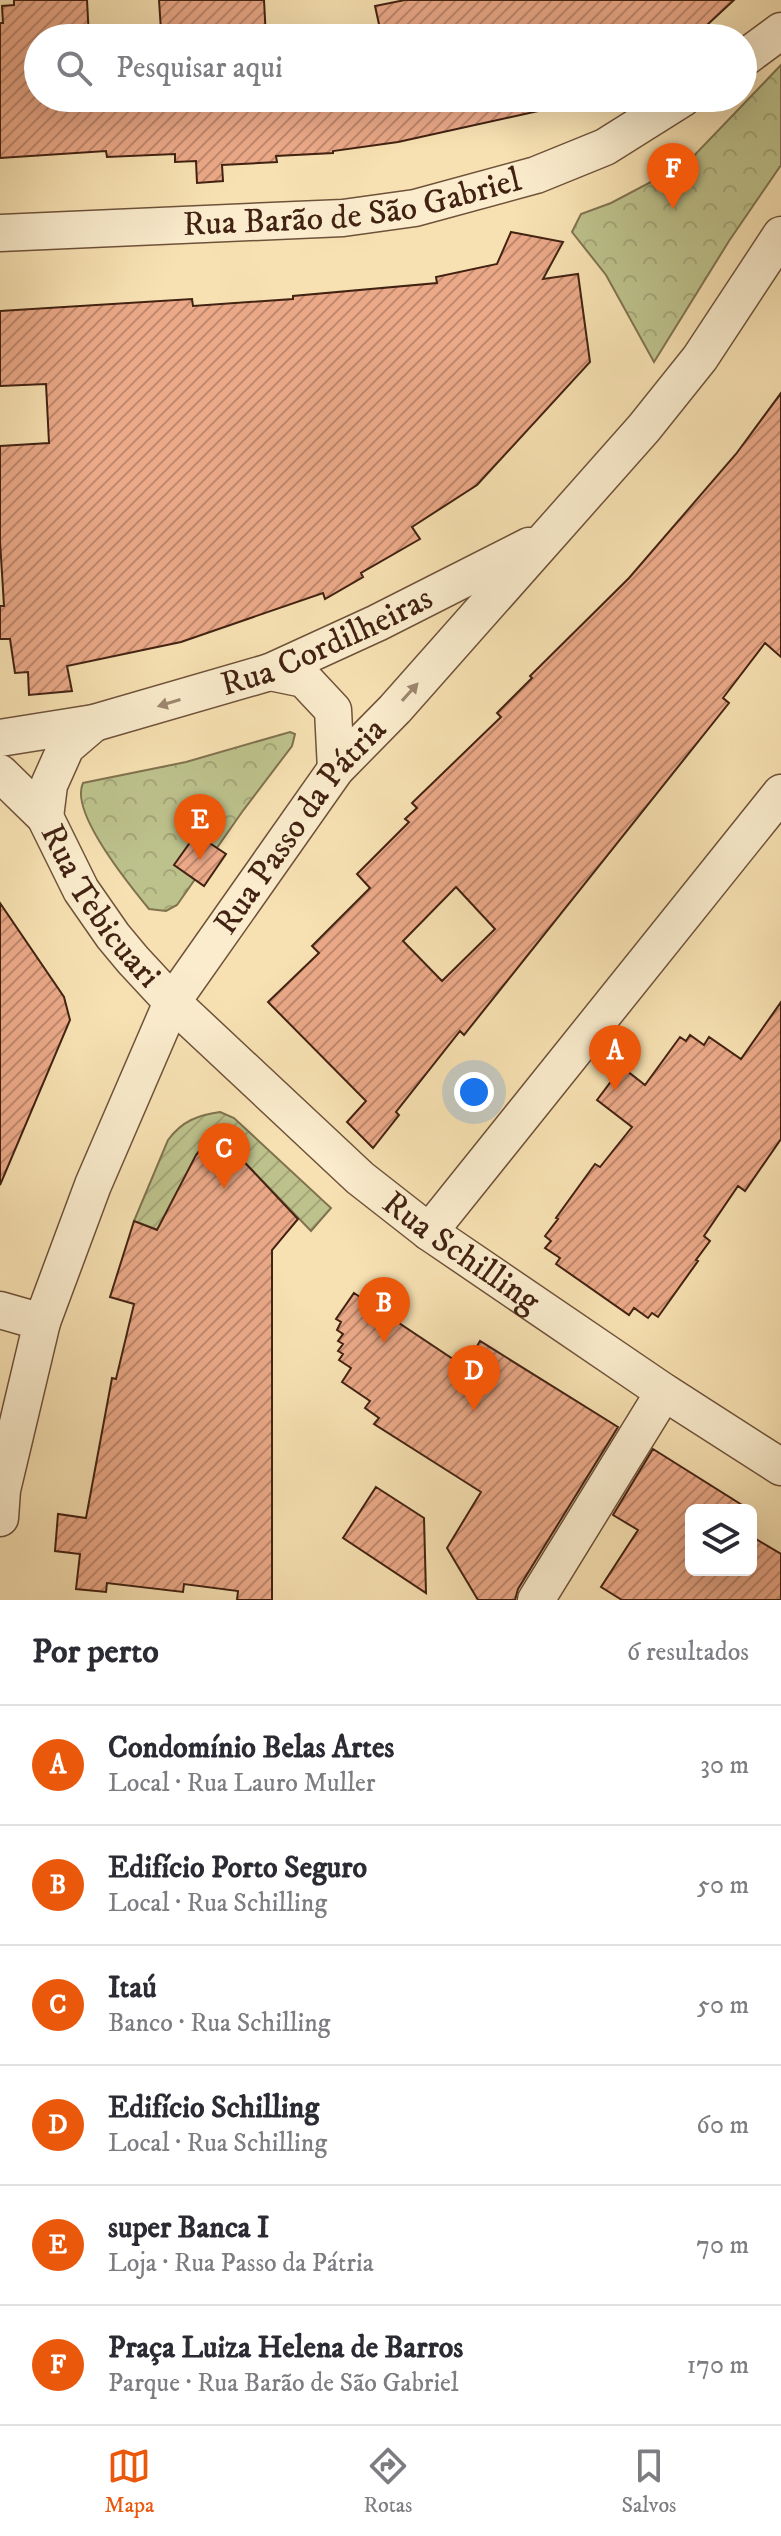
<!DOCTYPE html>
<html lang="pt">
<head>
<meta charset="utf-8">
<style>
  :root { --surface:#fff; --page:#f7f7f7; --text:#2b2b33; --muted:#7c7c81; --line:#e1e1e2; --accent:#ea580c }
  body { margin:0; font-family:"IM FELL DW Pica",serif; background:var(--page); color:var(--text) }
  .controls { position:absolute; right:24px; bottom:24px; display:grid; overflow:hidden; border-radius:12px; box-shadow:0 8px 32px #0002 }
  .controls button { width:72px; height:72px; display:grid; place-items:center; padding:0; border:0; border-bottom:2px solid var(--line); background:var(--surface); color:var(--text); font:40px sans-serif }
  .you { position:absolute; left:474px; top:1092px; width:28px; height:28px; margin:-20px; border:6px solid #fff; border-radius:50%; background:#1a73e8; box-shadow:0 0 0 12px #1a73e833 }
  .badge { display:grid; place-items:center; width:52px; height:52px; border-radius:50%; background:var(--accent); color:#fff; font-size:26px; font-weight:700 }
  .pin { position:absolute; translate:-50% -66px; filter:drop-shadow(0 2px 4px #0008) }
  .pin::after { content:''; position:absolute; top:42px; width:28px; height:24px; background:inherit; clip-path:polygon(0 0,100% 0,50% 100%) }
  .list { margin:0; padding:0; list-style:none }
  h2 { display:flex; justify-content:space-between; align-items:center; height:104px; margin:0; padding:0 32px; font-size:34px }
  h2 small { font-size:26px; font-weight:400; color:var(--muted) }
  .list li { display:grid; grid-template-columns:52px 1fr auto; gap:24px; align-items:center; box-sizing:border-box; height:120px; padding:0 32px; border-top:2px solid var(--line) }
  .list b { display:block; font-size:30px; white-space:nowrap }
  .list p { margin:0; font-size:26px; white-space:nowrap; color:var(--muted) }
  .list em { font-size:26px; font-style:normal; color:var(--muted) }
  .icon { flex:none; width:44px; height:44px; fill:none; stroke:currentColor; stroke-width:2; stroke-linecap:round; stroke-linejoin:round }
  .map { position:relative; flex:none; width:781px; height:1600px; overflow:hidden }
  .search { position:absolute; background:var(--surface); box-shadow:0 8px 32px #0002; left:24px; right:24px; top:24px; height:88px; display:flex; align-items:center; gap:20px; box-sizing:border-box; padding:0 28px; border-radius:44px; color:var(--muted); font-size:30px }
  .sheet { height:824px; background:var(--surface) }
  nav { display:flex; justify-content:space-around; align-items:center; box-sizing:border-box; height:112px; border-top:2px solid var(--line); background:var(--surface); font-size:22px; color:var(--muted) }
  nav a { display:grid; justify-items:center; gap:4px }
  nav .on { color:var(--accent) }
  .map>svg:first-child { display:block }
</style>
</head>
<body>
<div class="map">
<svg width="781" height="1600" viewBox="0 0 781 1600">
  <defs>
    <pattern id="park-crowns" width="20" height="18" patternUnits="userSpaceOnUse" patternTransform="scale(2)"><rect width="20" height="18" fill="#bdc28c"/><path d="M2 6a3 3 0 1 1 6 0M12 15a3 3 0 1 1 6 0" fill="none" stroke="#a4a678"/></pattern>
    <pattern id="garden-furrows" width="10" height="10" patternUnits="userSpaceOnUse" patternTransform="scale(2)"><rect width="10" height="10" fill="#bdc28c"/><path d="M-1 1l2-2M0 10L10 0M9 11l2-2" fill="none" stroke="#a4a678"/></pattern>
    <pattern id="building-hatch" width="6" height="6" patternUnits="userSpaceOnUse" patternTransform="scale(2)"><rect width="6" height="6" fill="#eba988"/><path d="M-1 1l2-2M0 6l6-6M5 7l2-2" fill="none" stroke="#c0896e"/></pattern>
  </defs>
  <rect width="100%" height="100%" fill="#f7e1b2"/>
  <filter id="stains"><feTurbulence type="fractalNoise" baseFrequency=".0025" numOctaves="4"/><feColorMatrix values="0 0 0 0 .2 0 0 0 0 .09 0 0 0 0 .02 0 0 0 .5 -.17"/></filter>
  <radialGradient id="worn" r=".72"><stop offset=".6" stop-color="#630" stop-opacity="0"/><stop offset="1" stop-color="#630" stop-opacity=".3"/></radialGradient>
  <path fill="url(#park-crowns)" stroke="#80724f" stroke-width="2" d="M 781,65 L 781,165 L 729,241 L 654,362 L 606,275 L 572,232 L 581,214 L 611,203 L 687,163 Z
    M 290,732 L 295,734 L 292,746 L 242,812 L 177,905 L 166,911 L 149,909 C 130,886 69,812 83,783 L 186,762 Z"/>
  <path fill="url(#garden-furrows)" stroke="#80724f" stroke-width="2" d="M 220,1112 L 234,1118 L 331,1208 L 311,1231 L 232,1149 C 220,1140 209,1141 198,1152 L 158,1230 L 134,1221 L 168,1140 C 182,1121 198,1115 220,1112 Z"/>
  <path fill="url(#building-hatch)" stroke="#422212" stroke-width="2" fill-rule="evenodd" d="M 14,0 L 87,0 L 89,38 L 38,38 L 38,98 L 542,98 L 543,110 L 398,142 L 333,151 L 333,153 L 276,156 L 277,162 L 222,165 L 223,181 L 197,183 L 196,161 L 175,162 L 175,154 L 107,157 L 106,151 L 0,158 L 0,23 L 3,23 L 2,6 L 14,5 Z
    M 159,0 L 264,0 L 266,38 L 225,38 L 225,27 L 161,30 Z
    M 405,0 L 734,0 L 693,38 L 382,38 L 375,6 Z
    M 511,232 L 563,242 L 543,279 L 578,274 L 590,362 L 477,485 L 412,527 L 420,539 L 361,573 L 363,577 L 325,599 L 323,593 L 181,642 L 67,666 L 72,691 L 29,695 L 28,672 L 15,673 L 10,639 L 0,639 L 0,606 L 4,606 L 0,541 L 0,446 L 49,443 L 46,384 L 0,386 L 0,311 L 192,299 L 193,306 L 293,299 L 293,296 L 437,283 L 436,277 L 497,264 Z
    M 781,393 L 781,657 L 765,643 L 723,698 L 729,703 L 464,1035 L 460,1031 L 396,1112 L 399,1115 L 373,1148 L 347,1122 L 366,1101 L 268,1002 L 319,953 L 312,946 L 370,888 L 357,874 L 409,822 L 405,819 L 417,808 L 412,803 L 501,717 L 497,713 L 532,678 L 530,676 L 629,578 L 736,454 ZM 456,887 L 495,929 L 442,981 L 403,941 Z
    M 196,834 L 226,854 L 204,886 L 174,865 Z
    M 0,903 L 64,997 L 70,1020 L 0,1185 Z
    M 781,1002 L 781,1139 L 745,1191 L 738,1186 L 704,1236 L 710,1241 L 696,1260 L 698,1261 L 658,1317 L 652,1313 L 648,1318 L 634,1308 L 629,1315 L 556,1264 L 560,1258 L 545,1248 L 551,1241 L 545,1236 L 558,1219 L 556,1218 L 595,1164 L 600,1167 L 632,1127 L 597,1100 L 622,1067 L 645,1085 L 680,1037 L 686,1041 L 690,1035 L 704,1045 L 709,1037 L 741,1059 Z
    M 211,1143 L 222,1143 L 232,1149 L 298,1219 L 272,1250 L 272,1600 L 237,1600 L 238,1591 L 184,1584 L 183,1592 L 107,1583 L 106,1592 L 76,1589 L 80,1554 L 55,1551 L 58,1514 L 86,1518 L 112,1378 L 116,1379 L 134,1304 L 110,1297 L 134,1221 L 157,1230 L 196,1155 L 204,1146 Z
    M 354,1293 L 465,1367 L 480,1341 L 618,1427 L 518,1589 L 515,1600 L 478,1600 L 447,1548 L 481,1492 L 374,1424 L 379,1418 L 365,1408 L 370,1401 L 342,1382 L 351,1368 L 339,1360 L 343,1354 L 338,1351 L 343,1344 L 338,1341 L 343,1334 L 337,1330 L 341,1322 L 336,1319 Z
    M 653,1449 L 750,1510 L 691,1510 L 691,1570 L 751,1570 L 751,1536 L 781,1554 L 781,1600 L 622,1600 L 601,1587 L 638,1530 L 613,1515 Z
    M 376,1487 L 424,1518 L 426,1593 L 343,1538 Z"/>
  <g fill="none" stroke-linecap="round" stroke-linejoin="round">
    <g stroke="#6f523a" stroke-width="39">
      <g id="minor">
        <path d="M 743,59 L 781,31"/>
        <path id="s1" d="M 0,233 L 343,218 L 415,208 L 536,175 L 605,147 L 683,98"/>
        <path d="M 270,672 L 304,679 L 333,710 L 336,769"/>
        <path id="s2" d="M 0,738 L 94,723 L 270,672 L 377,623 L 529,546"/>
        <path id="s3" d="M 0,773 L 45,817 L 81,890 L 113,936 L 133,960 L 172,1002 L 360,1178 L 429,1232 L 664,1392 L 781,1467"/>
        <path d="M 45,817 L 49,785 L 66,747 L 94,723"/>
        <path d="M 429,1232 L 781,793"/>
        <path d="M 0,1310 L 42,1322"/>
        <path id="s4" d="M 0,1518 L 2,1490 L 42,1322 L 93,1185 L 172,1002 L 336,769 L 395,709 L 644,428 L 700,358 L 781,235"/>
        <path d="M 536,1600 L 664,1392"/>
      </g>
    </g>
    <use href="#minor" stroke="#faeccd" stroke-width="36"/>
  </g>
  <defs><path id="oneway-solid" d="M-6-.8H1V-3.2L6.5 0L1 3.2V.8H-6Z" transform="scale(2)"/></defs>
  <g fill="#9e8770">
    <use href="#oneway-solid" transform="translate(410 692) rotate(-48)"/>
    <use href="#oneway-solid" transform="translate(169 703) rotate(163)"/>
  </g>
  <g text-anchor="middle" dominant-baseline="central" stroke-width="8" stroke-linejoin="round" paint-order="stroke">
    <g font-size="34" fill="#422212" stroke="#faeccd">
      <text stroke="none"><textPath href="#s1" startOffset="354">Rua Barão de São Gabriel</textPath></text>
      <text stroke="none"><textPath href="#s2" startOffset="342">Rua Cordilheiras</textPath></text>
      <text stroke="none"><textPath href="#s4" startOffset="764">Rua Passo da Pátria</textPath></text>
      <text stroke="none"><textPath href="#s3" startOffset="168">Rua Tebicuari</textPath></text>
      <text stroke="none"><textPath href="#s3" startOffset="672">Rua Schilling</textPath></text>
    </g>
  </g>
  <rect width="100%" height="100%" filter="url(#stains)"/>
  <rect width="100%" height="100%" fill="url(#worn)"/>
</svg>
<div class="controls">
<button><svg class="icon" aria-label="layers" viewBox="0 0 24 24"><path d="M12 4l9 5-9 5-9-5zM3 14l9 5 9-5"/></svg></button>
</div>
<div class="you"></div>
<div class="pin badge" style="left:615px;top:1091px">A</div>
<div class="pin badge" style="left:384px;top:1343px">B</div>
<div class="pin badge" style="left:224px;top:1189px">C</div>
<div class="pin badge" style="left:474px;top:1411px">D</div>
<div class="pin badge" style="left:200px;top:860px">E</div>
<div class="pin badge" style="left:673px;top:209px">F</div>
<div class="search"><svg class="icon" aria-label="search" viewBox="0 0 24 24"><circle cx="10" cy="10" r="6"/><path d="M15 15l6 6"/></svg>Pesquisar aqui</div>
</div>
<section class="sheet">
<h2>Por perto<small>6 resultados</small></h2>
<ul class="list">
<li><span class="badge">A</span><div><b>Condomínio Belas Artes</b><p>Local · Rua Lauro Muller</p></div><em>30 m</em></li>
<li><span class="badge">B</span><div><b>Edifício Porto Seguro</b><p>Local · Rua Schilling</p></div><em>50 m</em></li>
<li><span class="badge">C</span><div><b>Itaú</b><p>Banco · Rua Schilling</p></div><em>50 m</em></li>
<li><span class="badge">D</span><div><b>Edifício Schilling</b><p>Local · Rua Schilling</p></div><em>60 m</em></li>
<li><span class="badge">E</span><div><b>super Banca I</b><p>Loja · Rua Passo da Pátria</p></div><em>70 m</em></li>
<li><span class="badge">F</span><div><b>Praça Luiza Helena de Barros</b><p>Parque · Rua Barão de São Gabriel</p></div><em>170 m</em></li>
</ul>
</section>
<nav>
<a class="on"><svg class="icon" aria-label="map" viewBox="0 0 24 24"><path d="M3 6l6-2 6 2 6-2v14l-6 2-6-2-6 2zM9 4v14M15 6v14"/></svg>Mapa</a>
<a><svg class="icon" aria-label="directions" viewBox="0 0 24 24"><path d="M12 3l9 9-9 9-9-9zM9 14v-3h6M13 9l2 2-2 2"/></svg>Rotas</a>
<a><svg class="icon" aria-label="saved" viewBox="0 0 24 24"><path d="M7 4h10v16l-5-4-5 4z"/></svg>Salvos</a>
</nav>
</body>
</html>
